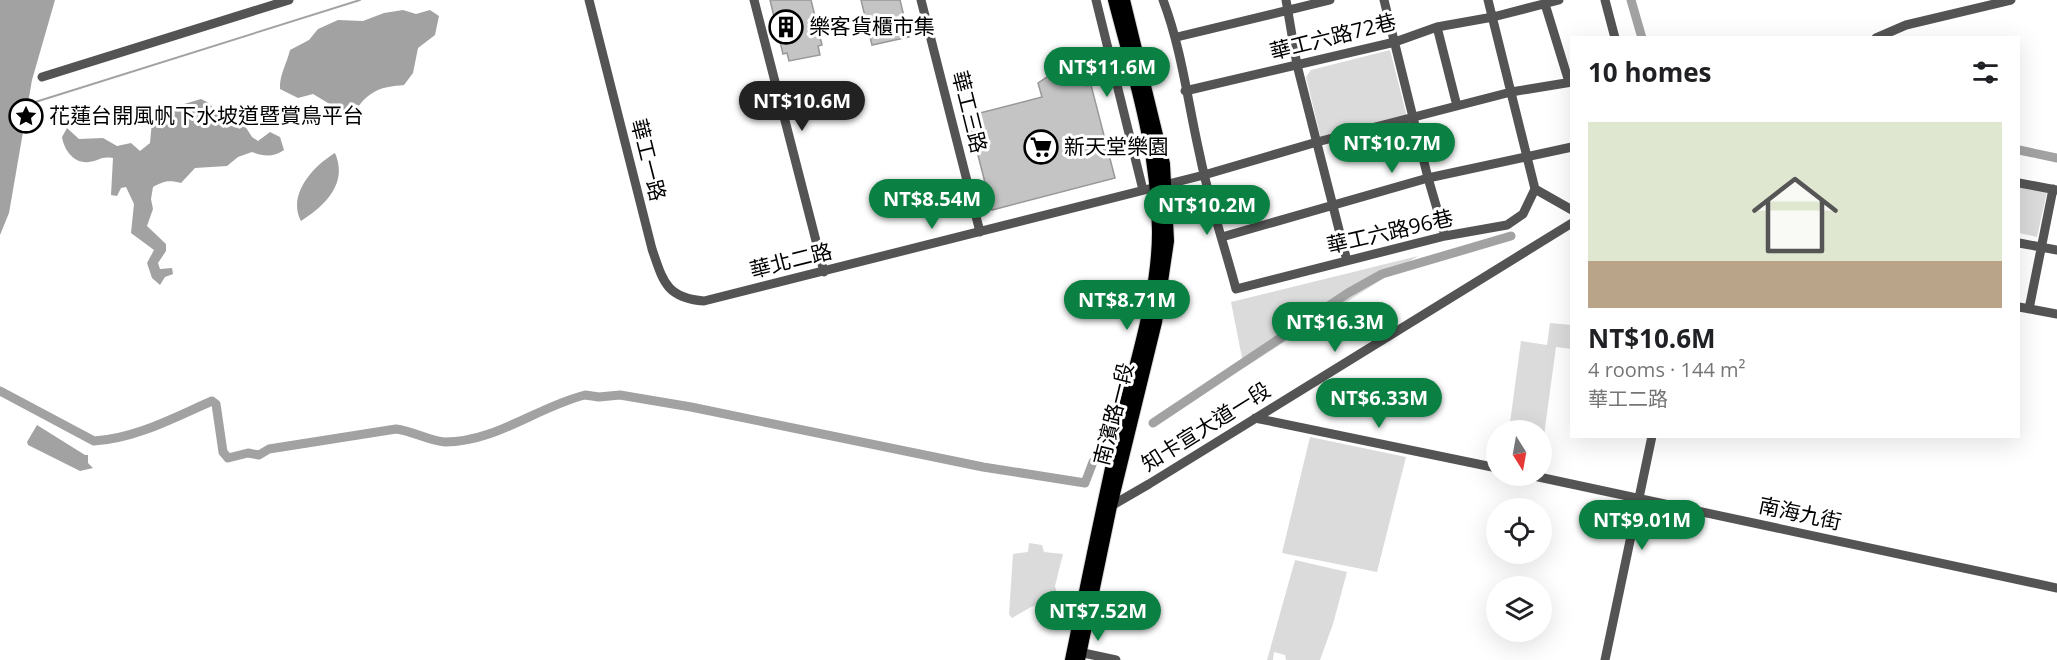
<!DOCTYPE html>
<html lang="en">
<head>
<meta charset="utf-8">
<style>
  body { margin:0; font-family:"Open Sans","Noto Sans TC",sans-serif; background:#f2f2f2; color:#202124; height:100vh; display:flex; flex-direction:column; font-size:22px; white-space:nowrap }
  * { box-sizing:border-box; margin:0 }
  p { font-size:20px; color:#757577 }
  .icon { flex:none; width:33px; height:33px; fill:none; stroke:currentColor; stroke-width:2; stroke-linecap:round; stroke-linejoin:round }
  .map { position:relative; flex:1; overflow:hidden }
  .details { position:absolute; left:1570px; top:36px; width:450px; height:402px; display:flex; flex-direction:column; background:#fff; border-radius:0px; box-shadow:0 6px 24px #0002 }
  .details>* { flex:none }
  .needle { width:39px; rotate:169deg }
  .fabs { position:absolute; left:1486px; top:420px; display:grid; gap:12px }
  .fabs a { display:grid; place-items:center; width:66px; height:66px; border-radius:50%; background:#fff; box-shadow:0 6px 24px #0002; font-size:30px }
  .price { position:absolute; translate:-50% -51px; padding:0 14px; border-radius:21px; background:#0b8043; color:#fff; font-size:20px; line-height:39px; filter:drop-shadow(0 2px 3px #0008) }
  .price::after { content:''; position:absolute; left:50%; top:36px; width:18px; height:14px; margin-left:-9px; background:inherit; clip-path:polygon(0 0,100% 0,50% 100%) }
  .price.on { background:#222; color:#fff }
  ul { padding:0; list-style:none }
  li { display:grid; align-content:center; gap:12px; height:318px; padding:0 18px }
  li+li { border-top:2px solid #e0e0e0 }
  li span { display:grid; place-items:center; height:186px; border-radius:0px; color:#555 }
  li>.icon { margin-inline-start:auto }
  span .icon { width:108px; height:108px; fill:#fffc; stroke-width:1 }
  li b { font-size:26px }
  h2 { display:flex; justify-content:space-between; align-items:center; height:72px; padding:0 18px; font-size:26px }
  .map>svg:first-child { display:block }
</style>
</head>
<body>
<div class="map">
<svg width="2057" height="660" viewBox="0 0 2057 660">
  <rect width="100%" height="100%" fill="#fff"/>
  <path fill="#dbdbdb" d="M1390 50 1407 117 1321 139 1306 77 1311 70Z
    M2019 182 2048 188 2037 237 2019 233Z
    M1418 256 1244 368 1231 302Z
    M1550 323 1572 325V349L1556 347 1542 450V430H1509L1521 341 1547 345Z
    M1310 437 1406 457 1377 572 1282 553Z
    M1029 543 1042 545 1044 552 1063 554 1055 586 1058 597 1031 607 1012 618 1009 614 1013 554 1028 552Z
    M1295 560 1347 572 1333 624 1320 660H1286L1285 655 1274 652 1273 660H1267Z"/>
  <path fill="#a2a2a2" d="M0 0H55L32 80 9 213 0 235Z
    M403 10 416 14 430 10 439 16 435 35 418 48 413 73 404 85C394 86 380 87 371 94 356 104 365 107 343 112L313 94 298 98 280 89C279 76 287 63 290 50L309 40 318 29 338 20 363 21 384 13Z
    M201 99 209 103 223 120 245 126 252 137 258 141 270 132 280 137 284 150C274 157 264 157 252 152L238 157 227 166 195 168 181 183C169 180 164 181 153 187L151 199 153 209 147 226 166 244V251L158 263 160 269 172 268 173 274 165 277 160 285 152 278 147 263 154 250 131 233 134 204 126 187 121 188 117 196 111 195 113 158C100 156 99 161 89 162 74 164 64 150 62 137L67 128 79 139 103 138 117 146 131 143 140 151 150 143 152 121 157 112Z
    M335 153C348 183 326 205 301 221 287 195 313 166 335 153Z
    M37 425 85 455H88V463L93 468 80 471 28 445 27 442Z"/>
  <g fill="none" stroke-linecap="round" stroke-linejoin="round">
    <path stroke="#a2a2a2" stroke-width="2" d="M29 104 360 0"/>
    <path stroke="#a2a2a2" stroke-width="9" d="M1631 0 1642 38
      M2019 150 2057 158
      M0 391 94 441C135 439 175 417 212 401L216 404 223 452 228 458 248 453 259 455 269 449 396 429C413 431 429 441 445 442 496 442 537 407 585 395L599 397 620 395 691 407 983 467 1085 483 1093 462 1103 455
      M1153 423 1348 293 1382 274 1511 236"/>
  </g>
  <path fill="#c4c4c4" stroke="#989898" stroke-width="1.5" d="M770 0H811L822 45 818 46 820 55 789 61 787 53 783 54Z
    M861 0H900L909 37 872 45Z
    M1065 65 1082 71 1086 86 1091 85 1115 178 992 210 968 116 1042 97 1038 83Z"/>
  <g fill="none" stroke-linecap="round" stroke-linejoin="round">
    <defs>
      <path id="major" d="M1071 660C1088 578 1104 496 1123 415 1137 356 1158 293 1158 232 1158 152 1134 77 1114 0
        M1079 660 1111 506 1156 322 1168 241 1164 164 1124 0"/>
    </defs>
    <use href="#major" stroke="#dbdbdb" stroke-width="14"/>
    <path stroke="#545454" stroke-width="9" d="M589 0 652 249C663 281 666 298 704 301L1204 175 1317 142 1511 92 1572 82
      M754 0 824 272
      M921 0 980 232
      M1096 0 1143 190
      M1163 0C1182 50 1188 104 1200 156 1209 201 1224 244 1236 289L1445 236 1507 225 1523 214 1535 189
      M1286 0 1297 65 1347 261
      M1384 0 1428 178 1445 236
      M1488 0 1535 189 1572 210
      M1605 0 1615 38
      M1545 4 1569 82
      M1437 27 1457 106
      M1177 37 1330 0
      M1876 38 1906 25 2011 0
      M42 77 289 0
      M1185 91 1395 42 1437 27 1493 17 1559 0
      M2019 183 2057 190
      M1222 237 1428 178 1572 147
      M2019 243 2057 250
      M2019 307 2057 314
      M2029 309 2053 189
      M1255 418 1497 468
      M1534 476 2057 588
      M1109 505 1111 506 1149 484 1572 223
      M1074 651 1116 660
      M1605 660 1652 436"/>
    <use href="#major" stroke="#000" stroke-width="12"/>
  </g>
  <defs>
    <symbol id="building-ring" viewBox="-11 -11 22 22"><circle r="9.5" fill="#fff" stroke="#000" stroke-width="1.5"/><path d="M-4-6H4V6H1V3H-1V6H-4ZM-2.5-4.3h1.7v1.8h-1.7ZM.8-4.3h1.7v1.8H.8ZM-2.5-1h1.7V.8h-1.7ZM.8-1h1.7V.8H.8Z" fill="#000"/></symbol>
    <symbol id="sight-ring" viewBox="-11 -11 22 22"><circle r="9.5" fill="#fff" stroke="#000" stroke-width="1.5"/><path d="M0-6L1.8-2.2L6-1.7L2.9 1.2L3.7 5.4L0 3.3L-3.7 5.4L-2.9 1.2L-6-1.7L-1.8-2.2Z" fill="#000"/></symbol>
    <symbol id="supermarket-ring" viewBox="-11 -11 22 22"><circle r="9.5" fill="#fff" stroke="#000" stroke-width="1.5"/><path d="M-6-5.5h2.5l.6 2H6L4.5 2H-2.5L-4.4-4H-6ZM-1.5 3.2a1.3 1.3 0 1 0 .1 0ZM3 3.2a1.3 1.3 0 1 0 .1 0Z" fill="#000"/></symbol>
  </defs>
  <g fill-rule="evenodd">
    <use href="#building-ring" x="767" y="8" width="38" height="38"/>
    <use href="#sight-ring" x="7" y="97" width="38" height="38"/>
    <use href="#supermarket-ring" x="1022" y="128" width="38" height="38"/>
  </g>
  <g text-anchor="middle" stroke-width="6" stroke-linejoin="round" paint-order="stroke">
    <g font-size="21" fill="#000" stroke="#fff" text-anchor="start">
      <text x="809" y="34">樂客貨櫃市集</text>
      <text x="49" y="123">花蓮台開風帆下水坡道暨賞鳥平台</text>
      <text x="1064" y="154">新天堂樂園</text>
    </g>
    <g font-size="21" fill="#000" stroke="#fff">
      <text transform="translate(1333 37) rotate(-14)" y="7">華工六路72巷</text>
      <text transform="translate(969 112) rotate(76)" y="7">華工三路</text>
      <text transform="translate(648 160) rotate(76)" y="7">華工一路</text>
      <text transform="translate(1390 232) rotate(-13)" y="7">華工六路96巷</text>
      <text transform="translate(791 261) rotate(-14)" y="7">華北二路</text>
      <text transform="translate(1114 414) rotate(-76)" y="7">南濱路一段</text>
      <text transform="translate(1206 427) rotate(-32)" y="7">知卡宣大道一段</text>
      <text transform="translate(1800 514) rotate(12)" y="7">南海九街</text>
    </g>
  </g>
</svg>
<div class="fabs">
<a><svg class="needle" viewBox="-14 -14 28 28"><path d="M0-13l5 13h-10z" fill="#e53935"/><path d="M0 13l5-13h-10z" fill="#757577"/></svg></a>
<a><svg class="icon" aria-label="locate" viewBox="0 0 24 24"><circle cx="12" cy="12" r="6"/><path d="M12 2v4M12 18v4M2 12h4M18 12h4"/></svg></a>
<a><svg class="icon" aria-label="layers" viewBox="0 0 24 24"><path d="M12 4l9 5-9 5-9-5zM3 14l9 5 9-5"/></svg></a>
</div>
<b class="price" style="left:1107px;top:98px">NT$11.6M</b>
<b class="price on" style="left:802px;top:132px">NT$10.6M</b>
<b class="price" style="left:1392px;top:174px">NT$10.7M</b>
<b class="price" style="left:932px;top:230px">NT$8.54M</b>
<b class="price" style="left:1207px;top:236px">NT$10.2M</b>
<b class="price" style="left:1127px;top:331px">NT$8.71M</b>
<b class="price" style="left:1335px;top:353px">NT$16.3M</b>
<b class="price" style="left:1379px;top:429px">NT$6.33M</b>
<b class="price" style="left:1642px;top:551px">NT$9.01M</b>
<b class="price" style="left:1098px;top:642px">NT$7.52M</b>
<section class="details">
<h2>10 homes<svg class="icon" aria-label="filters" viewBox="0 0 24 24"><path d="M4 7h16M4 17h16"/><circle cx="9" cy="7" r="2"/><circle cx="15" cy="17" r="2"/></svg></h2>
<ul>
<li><span style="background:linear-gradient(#dfe7d0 75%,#b9a48a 0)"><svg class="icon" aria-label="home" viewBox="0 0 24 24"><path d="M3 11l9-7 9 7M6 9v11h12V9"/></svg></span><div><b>NT$10.6M</b><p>4 rooms · 144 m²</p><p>華工二路</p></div></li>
</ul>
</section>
</div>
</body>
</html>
